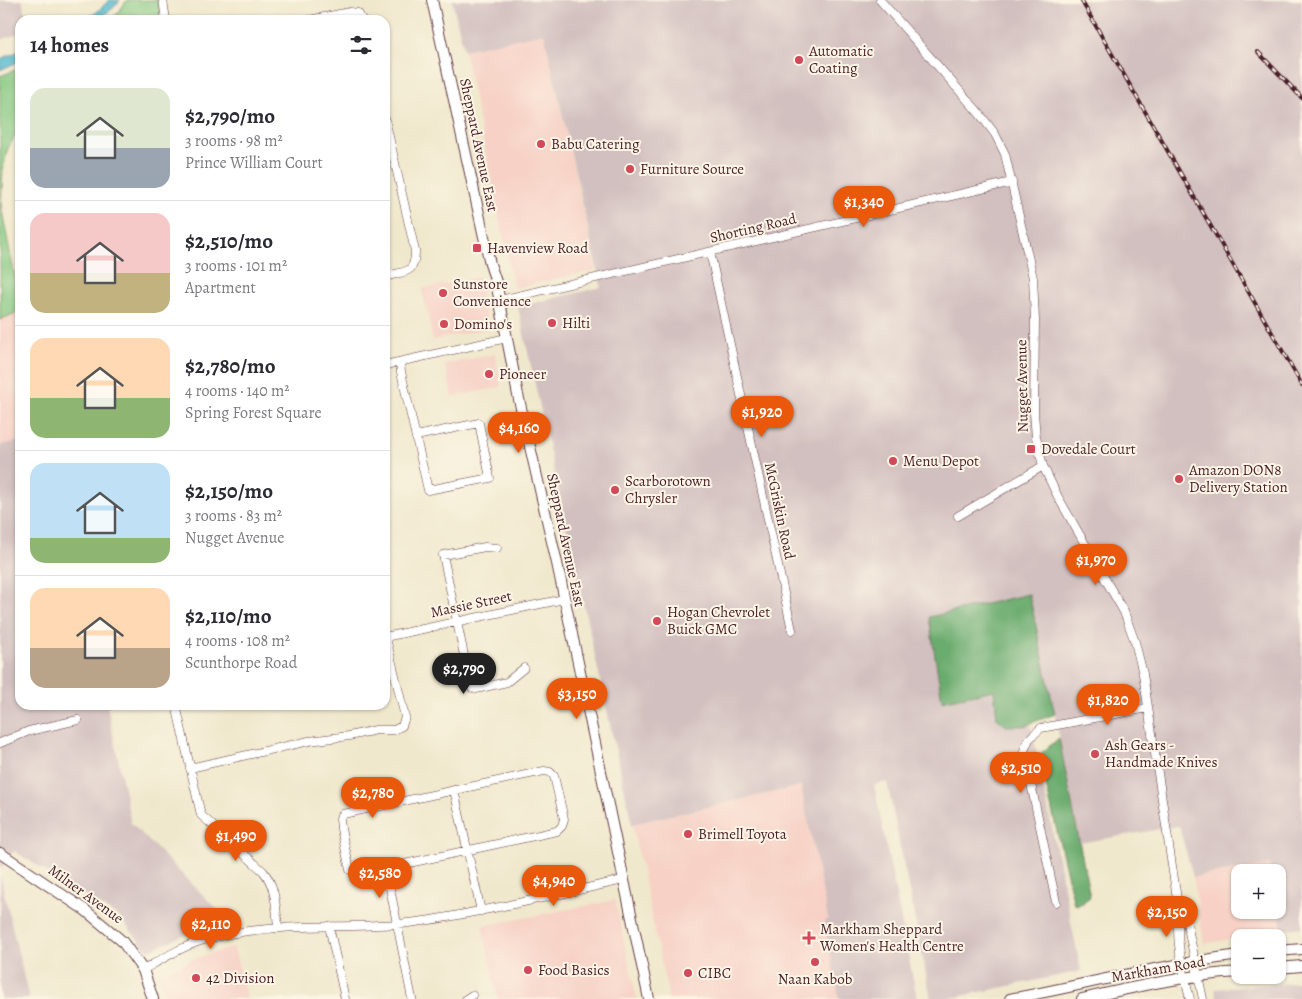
<!DOCTYPE html>
<html lang="en">
<head>
<meta charset="utf-8">
<style>
  body { margin:0; font-family:Alegreya,serif; background:#f7f7f7; color:#2b2b33; height:100vh; display:flex; flex-direction:column; font-size:19px; white-space:nowrap }
  * { box-sizing:border-box; margin:0 }
  p { font-size:16px; color:#7c7c81 }
  .icon { flex:none; width:28px; height:28px; fill:none; stroke:currentColor; stroke-width:2; stroke-linecap:round; stroke-linejoin:round }
  .map { position:relative; flex:1; overflow:hidden }
  .details { position:absolute; left:15px; top:15px; width:375px; height:695px; display:flex; flex-direction:column; background:#fff; border-radius:15px; box-shadow:0 1px 4px #0004 }
  .details>* { flex:none }
  .controls { position:absolute; left:1231px; top:864px; display:grid; gap:10px }
  .controls a { display:grid; place-items:center; width:55px; height:55px; border-radius:10px; background:#fff; box-shadow:0 1px 4px #0004; font-size:25px }
  .price { position:absolute; translate:-50% -42px; padding:0 11px; border-radius:18px; background:#ea580c; color:#fff; font-size:16px; line-height:32px; filter:drop-shadow(0 1px 2px #0008) }
  .price::after { content:''; position:absolute; left:50%; top:30px; width:15px; height:11px; margin-left:-8px; background:inherit; clip-path:polygon(0 0,100% 0,50% 100%) }
  .price.current { background:#222; color:#fff }
  ul { padding:0; list-style:none }
  li { display:flex; align-items:center; gap:15px; height:125px; padding:0 15px }
  li+li { border-top:1px solid #e1e1e2 }
  li span { display:grid; place-items:center; flex:none; width:140px; height:100px; border-radius:15px; color:#555 }
  li>.icon { margin-inline-start:auto }
  span .icon { width:60px; height:60px; fill:#fffc; stroke-width:1 }
  li b { font-size:21px }
  h2 { display:flex; justify-content:space-between; align-items:center; height:60px; padding:0 15px; font-size:21px }
  .map>svg:first-child { display:block }
</style>
</head>
<body>
<div class="map">
<svg width="1302" height="999" viewBox="0 0 1302 999">
  <rect width="100%" height="100%" fill="#fcf5e5"/>
  <filter id="ink" filterUnits="userSpaceOnUse"><feTurbulence type="fractalNoise" baseFrequency=".02" numOctaves="2"/><feDisplacementMap in="SourceGraphic" scale="10" xChannelSelector="R" yChannelSelector="G"/><feConvolveMatrix kernelMatrix="1 2 1 2 8 2 1 2 1" color-interpolation-filters="sRGB"/></filter>
  <filter id="wash" filterUnits="userSpaceOnUse"><feTurbulence type="fractalNoise" baseFrequency=".0096" numOctaves="4" result="noise"/><feDisplacementMap in="SourceGraphic" scale="20" xChannelSelector="R" yChannelSelector="G"/><feGaussianBlur stdDeviation="1.12" result="paint"/><feColorMatrix in="noise" values="0 0 0 0 0 0 0 0 0 0 0 0 0 0 0 0 0 1.4 0 .05"/><feComposite in="paint" operator="in"/></filter>
  <g filter="url(#wash)">
    <rect width="100%" height="100%" fill="#f0e8cc"/>
    <path fill="#f7d1c6" d="M544 32 596 270 514 288 464 50Z
      M478 277 489 328 433 340 422 289Z
      M20 311V441L0 445V320Z
      M495 354 501 387 452 397 445 364Z
      M801 786 828 919 824 921 839 999H669L632 824Z
      M1270 864 1272 872H1240V910H1278V906L1282 930 1204 944 1193 877Z
      M615 900 637 999H498L482 926Z
      M234 947 247 999H166L160 975 195 958Z"/>
    <path fill="#d2bfbf" d="M0 0H22L27 20H20V33L0 40Z
      M452 0H1302V927L1282 930 1278 906V872H1272L1270 864 1193 877 1179 826 1079 843 1055 714 1029 594 1022 681 1081 971 947 999H931L887 782 874 785 917 999H839L824 921 828 919 801 786 632 824 518 307 601 287 544 33 464 50Z
      M20 441V705H107L131 823 228 920 190 932 148 951 119 917 14 851 0 869V445Z
      M0 875 29 999H0Z
      M1302 982V999H1217L1215 989Z"/>
    <path fill="#84c780" stroke="#677356" d="M127 0H158L161 20H108L118 13Z
      M20 68V127L8 148 3 167 1 206 20 303V311L0 320V76Z"/>
    <path fill="#6bac6e" stroke="#5a664c" d="M1029 594 1055 714 1024 726H1006L997 718 994 690 942 701 929 617Z
      M1059 738 1090 897 1079 905 1074 904 1039 755Z"/>
    <path fill="#4cb5ca" stroke="#4b6a7a" d="M109 0H120C111 13 99 20 84 20L97 12Z
      M20 51V61L0 70V59Z"/>
  </g>
  <g filter="url(#ink)">
    <g fill="none" stroke-linecap="round" stroke-linejoin="round">
      <defs>
        <path id="minor" d="M163 0 166 20
          M880 0 979 113 995 134 1005 154 1033 278 1035 320 1034 413 1036 437 1043 466 1058 497 1124 612 1135 642 1143 674 1179 912C1175 941 1183 971 1190 999
          M309 20 350 12 358 13 362 20
          M385 119 415 251C415 276 404 270 385 277
          M710 252 792 630
          M500 300 1012 182
          M400 362 401 372 428 490 490 478 479 423 416 436
          M385 365 507 338
          M958 516 1043 466
          M497 548 485 547 443 555 470 684 472 688 476 689 507 682 524 668
          M385 637 564 599
          M176 705 201 815 263 871C276 886 276 908 278 927
          M0 743 29 731 78 720
          M190 768 309 741 349 736 376 730H394L402 726 405 717 385 634
          M544 771 550 772 554 776 564 819 562 826 557 831 386 868 357 872 350 870 341 829 340 818 343 814Z
          M454 790 481 911
          M386 868 412 999
          M1056 902 1024 751 1029 739 1041 728 1148 708
          M1179 912 1187 923 1203 999
          M329 926 345 999
          M143 970C162 959 183 946 204 940 267 922 332 929 396 924 428 922 458 915 489 909 534 900 579 890 623 880
          M466 999 472 995"/>
        <path id="major" d="M432 0 490 264 496 282 518 395 557 563 649 999
          M0 853 85 910 122 941 143 970 153 999
          M1278 951 1302 949
          M1278 968 1302 966
          M1010 999C1087 984 1162 965 1240 955
          M1082 999C1134 987 1186 975 1240 972"/>
      </defs>
      <use href="#minor" stroke="#633d43" stroke-width="9"/>
      <use href="#major" stroke="#633d43" stroke-width="12"/>
      <use href="#minor" stroke="#fff" stroke-width="8"/>
      <use href="#major" stroke="#fff" stroke-width="10"/>
      <defs>
        <path id="rail" d="M1081 0 1302 385
          M1258 52 1302 98"/>
      </defs>
      <use href="#rail" stroke="#4a1f2b" stroke-width="4"/>
      <use href="#rail" stroke="#fcf5e5" stroke-width="2" stroke-dasharray="5.5" stroke-linecap="butt"/>
    </g>
  </g>
  <g fill="#d1495b" stroke="#fcf5e5" stroke-width="2">
    <circle cx="799" cy="60" r="5"/>
    <circle cx="541" cy="144" r="5"/>
    <circle cx="630" cy="169" r="5"/>
    <rect x="472" y="243" width="10" height="10" rx="2.5"/>
    <circle cx="443" cy="293" r="5"/>
    <circle cx="552" cy="323" r="5"/>
    <circle cx="444" cy="324" r="5"/>
    <circle cx="489" cy="374" r="5"/>
    <rect x="1026" y="444" width="10" height="10" rx="2.5"/>
    <circle cx="893" cy="461" r="5"/>
    <circle cx="1179" cy="479" r="5"/>
    <circle cx="615" cy="490" r="5"/>
    <circle cx="657" cy="621" r="5"/>
    <circle cx="1095" cy="754" r="5"/>
    <circle cx="688" cy="834" r="5"/>
    <path d="M806.5 930.5h5v5h5v5h-5v5h-5v-5h-5v-5h5z"/>
    <circle cx="815" cy="962" r="5"/>
    <circle cx="528" cy="970" r="5"/>
    <circle cx="688" cy="973" r="5"/>
    <circle cx="196" cy="978" r="5"/>
  </g>
  <g text-anchor="middle" stroke-width="4" stroke-linejoin="round" paint-order="stroke">
    <g font-size="15" fill="#4a1f2b" stroke="#fcf5e5" text-anchor="start">
      <text x="809" y="56">Automatic<tspan x="809" dy="17">Coating</tspan></text>
      <text x="551" y="149">Babu Catering</text>
      <text x="640" y="174">Furniture Source</text>
      <text x="487" y="253">Havenview Road</text>
      <text x="453" y="289">Sunstore<tspan x="453" dy="17">Convenience</tspan></text>
      <text x="562" y="328">Hilti</text>
      <text x="454" y="329">Domino's</text>
      <text x="499" y="379">Pioneer</text>
      <text x="1041" y="454">Dovedale Court</text>
      <text x="903" y="466">Menu Depot</text>
      <text x="1189" y="475">Amazon DON8<tspan x="1189" dy="17">Delivery Station</tspan></text>
      <text x="625" y="486">Scarborotown<tspan x="625" dy="17">Chrysler</tspan></text>
      <text x="667" y="617">Hogan Chevrolet<tspan x="667" dy="17">Buick GMC</tspan></text>
      <text x="1105" y="750">Ash Gears -<tspan x="1105" dy="17">Handmade Knives</tspan></text>
      <text x="698" y="839">Brimell Toyota</text>
      <text x="820" y="934">Markham Sheppard<tspan x="820" dy="17">Women's Health Centre</tspan></text>
      <text x="538" y="975">Food Basics</text>
      <text x="698" y="978">CIBC</text>
      <text x="206" y="983">42 Division</text>
      <text x="815" y="984" text-anchor="middle">Naan Kabob</text>
    </g>
    <g font-size="15" fill="#4a1f2b" stroke="#fcf5e5">
      <text transform="translate(479 145) rotate(78)" y="5">Sheppard Avenue East</text>
      <text transform="translate(753 228) rotate(-13)" y="5">Shorting Road</text>
      <text transform="translate(1022 386) rotate(-91)" y="5">Nugget Avenue</text>
      <text transform="translate(780 511) rotate(78)" y="5">McGriskin Road</text>
      <text transform="translate(566 540) rotate(78)" y="5">Sheppard Avenue East</text>
      <text transform="translate(471 604) rotate(-12)" y="5">Massie Street</text>
      <text transform="translate(86 894) rotate(36)" y="5">Milner Avenue</text>
      <text transform="translate(1158 969) rotate(-10)" y="5">Markham Road</text>
    </g>
  </g>
</svg>
<div class="controls">
<a>+</a>
<a>−</a>
</div>
<b class="price" style="left:864px;top:228px">$1,340</b>
<b class="price" style="left:762px;top:438px">$1,920</b>
<b class="price" style="left:519px;top:454px">$4,160</b>
<b class="price" style="left:1096px;top:586px">$1,970</b>
<b class="price current" style="left:464px;top:695px">$2,790</b>
<b class="price" style="left:577px;top:720px">$3,150</b>
<b class="price" style="left:1108px;top:726px">$1,820</b>
<b class="price" style="left:1021px;top:794px">$2,510</b>
<b class="price" style="left:373px;top:819px">$2,780</b>
<b class="price" style="left:236px;top:862px">$1,490</b>
<b class="price" style="left:380px;top:899px">$2,580</b>
<b class="price" style="left:554px;top:907px">$4,940</b>
<b class="price" style="left:1167px;top:938px">$2,150</b>
<b class="price" style="left:211px;top:950px">$2,110</b>
<section class="details">
<h2>14 homes<svg class="icon" aria-label="filters" viewBox="0 0 24 24"><path d="M4 7h16M4 17h16"/><circle cx="9" cy="7" r="2"/><circle cx="15" cy="17" r="2"/></svg></h2>
<ul>
<li><span style="background:linear-gradient(#dfe7d0 60%,#9aa5b1 0)"><svg class="icon" aria-label="home" viewBox="0 0 24 24"><path d="M3 11l9-7 9 7M6 9v11h12V9"/></svg></span><div><b>$2,790/mo</b><p>3 rooms · 98 m²</p><p>Prince William Court</p></div></li>
<li><span style="background:linear-gradient(#f6c9c9 60%,#c2b280 0)"><svg class="icon" aria-label="home" viewBox="0 0 24 24"><path d="M3 11l9-7 9 7M6 9v11h12V9"/></svg></span><div><b>$2,510/mo</b><p>3 rooms · 101 m²</p><p>Apartment</p></div></li>
<li><span style="background:linear-gradient(#ffd9b3 60%,#8fb573 0)"><svg class="icon" aria-label="home" viewBox="0 0 24 24"><path d="M3 11l9-7 9 7M6 9v11h12V9"/></svg></span><div><b>$2,780/mo</b><p>4 rooms · 140 m²</p><p>Spring Forest Square</p></div></li>
<li><span style="background:linear-gradient(#bfe0f5 75%,#8fb573 0)"><svg class="icon" aria-label="home" viewBox="0 0 24 24"><path d="M3 11l9-7 9 7M6 9v11h12V9"/></svg></span><div><b>$2,150/mo</b><p>3 rooms · 83 m²</p><p>Nugget Avenue</p></div></li>
<li><span style="background:linear-gradient(#ffd9b3 60%,#b9a48a 0)"><svg class="icon" aria-label="home" viewBox="0 0 24 24"><path d="M3 11l9-7 9 7M6 9v11h12V9"/></svg></span><div><b>$2,110/mo</b><p>4 rooms · 108 m²</p><p>Scunthorpe Road</p></div></li>
</ul>
</section>
</div>
</body>
</html>
